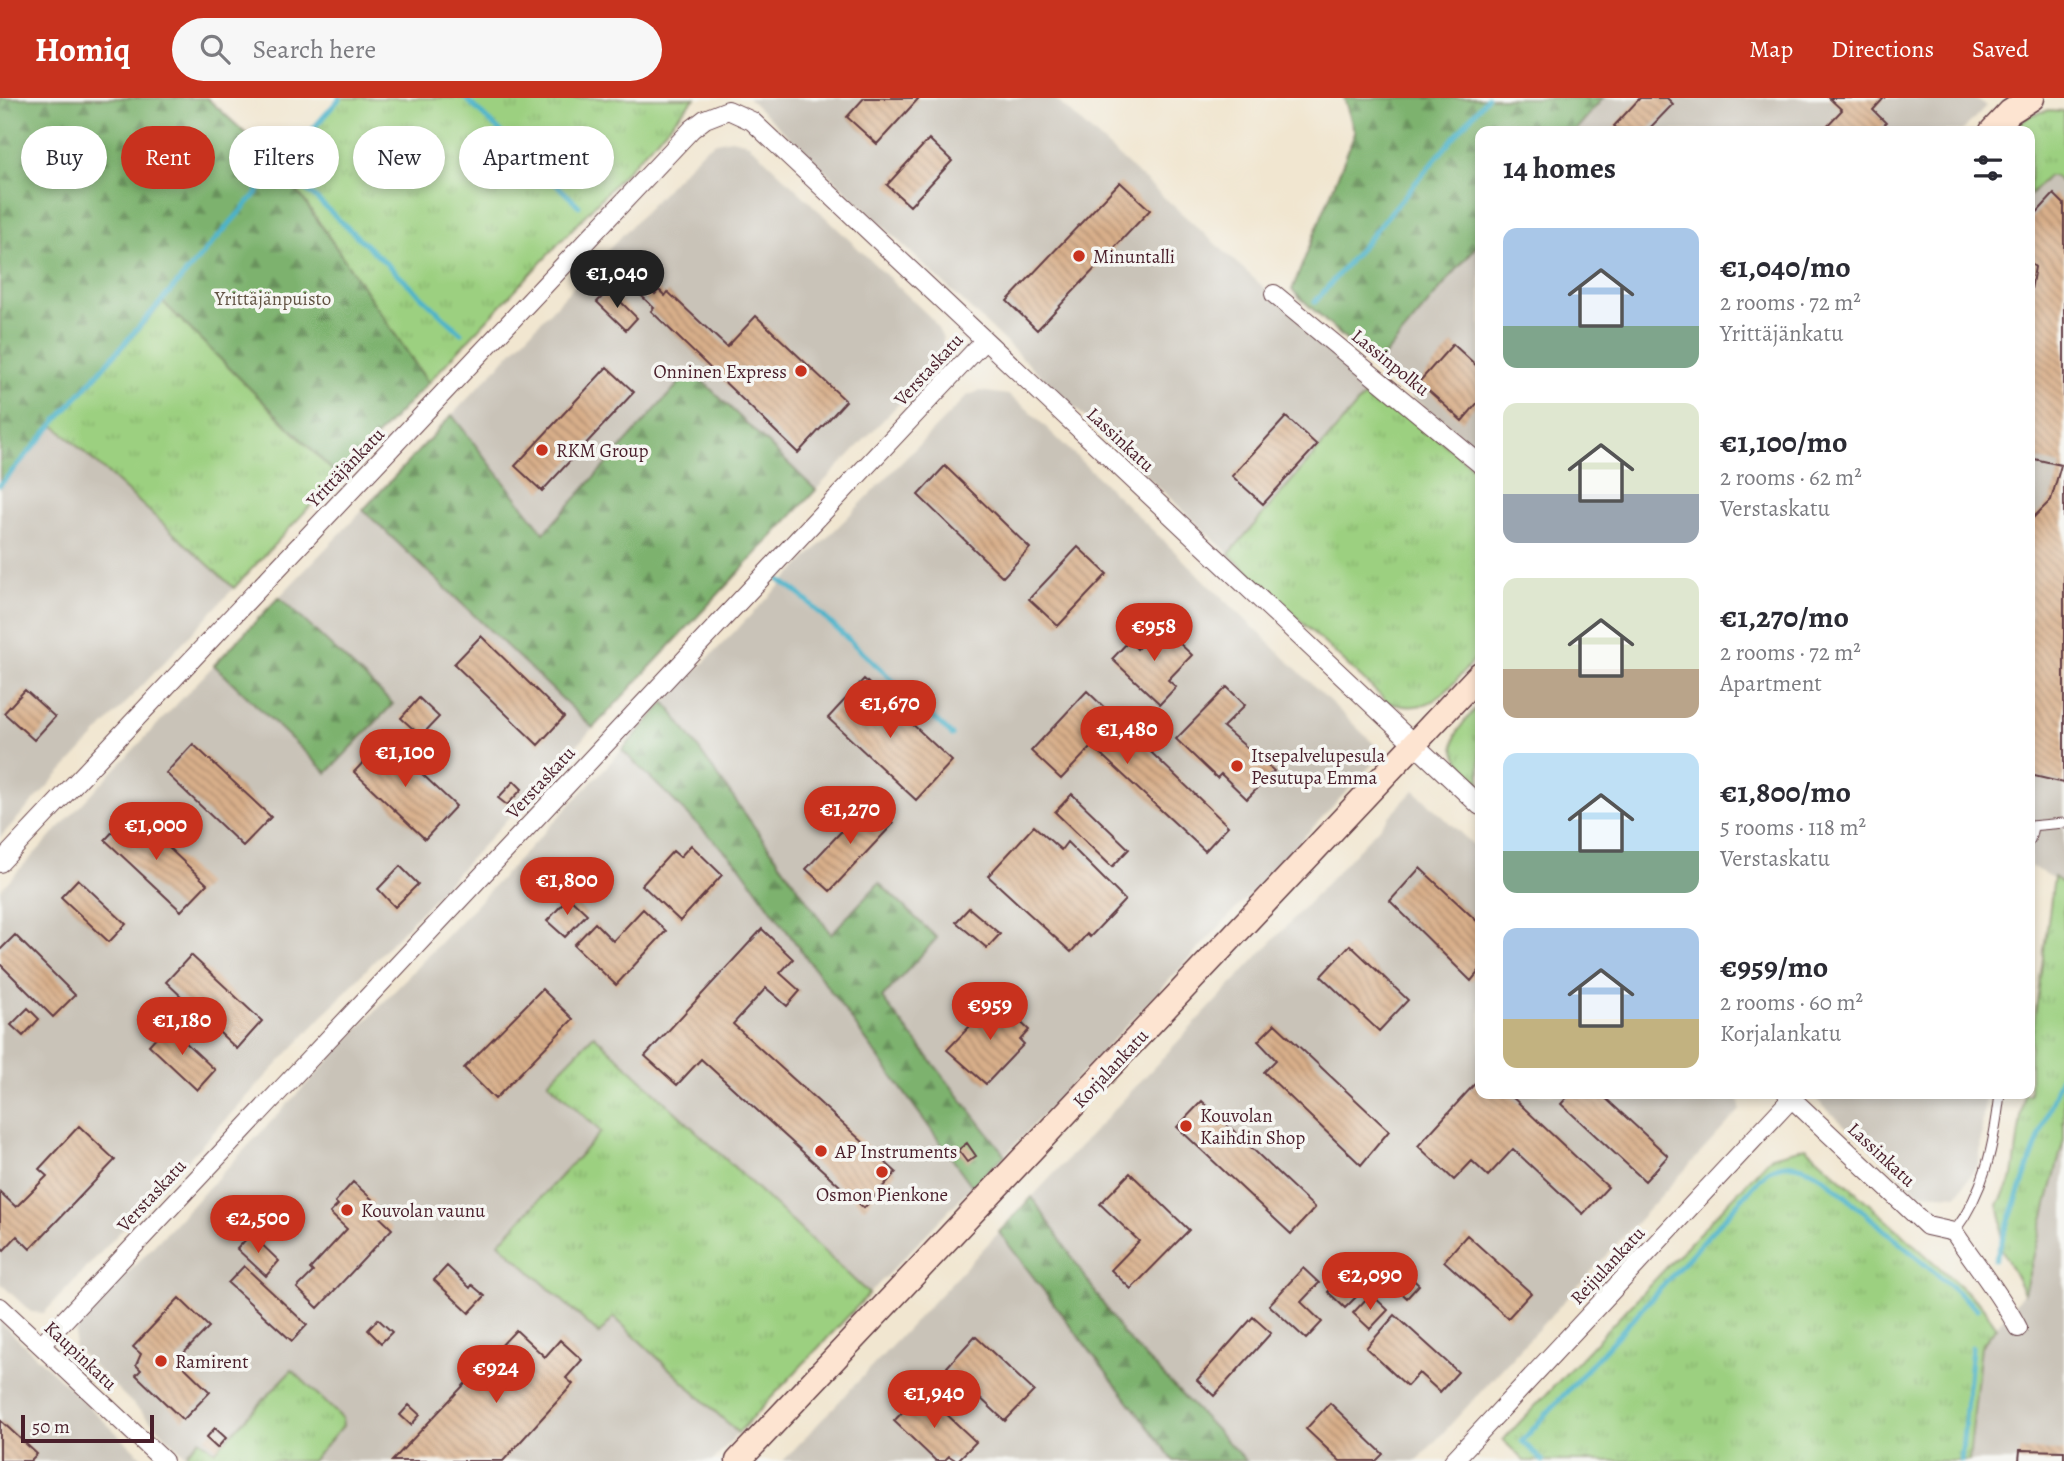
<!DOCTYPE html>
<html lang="en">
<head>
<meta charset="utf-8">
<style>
  body { margin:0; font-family:Alegreya,serif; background:#f7f7f7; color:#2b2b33; height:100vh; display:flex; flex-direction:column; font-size:26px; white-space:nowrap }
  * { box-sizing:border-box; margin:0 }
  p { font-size:23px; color:#7c7c81 }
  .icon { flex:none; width:38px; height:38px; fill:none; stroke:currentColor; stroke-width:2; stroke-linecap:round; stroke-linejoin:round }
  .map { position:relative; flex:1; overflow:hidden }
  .drawer { position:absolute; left:1475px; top:28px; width:560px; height:973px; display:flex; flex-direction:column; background:#fff; border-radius:14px; box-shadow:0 4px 10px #0003 }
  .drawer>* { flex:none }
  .banner { position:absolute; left:21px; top:28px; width:665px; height:63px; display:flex; gap:14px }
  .scale { position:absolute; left:21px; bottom:18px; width:133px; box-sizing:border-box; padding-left:7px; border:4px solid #4a1f2b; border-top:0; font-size:19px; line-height:24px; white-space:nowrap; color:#4a1f2b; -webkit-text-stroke:5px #f6f6f2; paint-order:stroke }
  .price { position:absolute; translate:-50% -60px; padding:0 16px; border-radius:24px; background:#c8321e; color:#fff; font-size:23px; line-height:46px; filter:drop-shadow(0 2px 4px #0008) }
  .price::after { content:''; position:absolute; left:50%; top:42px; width:21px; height:16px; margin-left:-10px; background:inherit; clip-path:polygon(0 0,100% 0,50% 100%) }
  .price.active { background:#222; color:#fff }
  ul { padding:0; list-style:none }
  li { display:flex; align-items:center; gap:21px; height:175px; padding:0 28px }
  li span { display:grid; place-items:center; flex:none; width:196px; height:140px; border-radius:14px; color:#555 }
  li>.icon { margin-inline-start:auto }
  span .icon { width:84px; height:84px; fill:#fffc; stroke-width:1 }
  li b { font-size:30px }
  h2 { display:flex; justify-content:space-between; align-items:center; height:84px; padding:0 28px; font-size:30px }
  .tag { padding:0 24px; border-radius:32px; background:#fff; box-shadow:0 4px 10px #0003; font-size:24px; line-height:63px }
  .tag.active { background:#c8321e; color:#fff }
  header { display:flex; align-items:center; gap:42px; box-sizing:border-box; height:98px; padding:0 35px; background:#c8321e; color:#fff }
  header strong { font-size:33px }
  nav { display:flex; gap:38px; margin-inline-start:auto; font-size:24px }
  .search { width:490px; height:63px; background:#f7f7f7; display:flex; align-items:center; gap:18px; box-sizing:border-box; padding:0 24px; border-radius:38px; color:#7c7c81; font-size:26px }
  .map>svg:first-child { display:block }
</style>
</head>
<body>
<header>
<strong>Homiq</strong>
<div class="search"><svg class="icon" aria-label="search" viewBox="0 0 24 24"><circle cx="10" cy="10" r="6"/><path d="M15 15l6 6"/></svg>Search here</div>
<nav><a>Map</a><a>Directions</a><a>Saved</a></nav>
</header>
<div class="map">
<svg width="2064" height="1363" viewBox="0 0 2064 1363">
  <defs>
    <pattern id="grass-tufts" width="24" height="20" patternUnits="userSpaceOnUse" patternTransform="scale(1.75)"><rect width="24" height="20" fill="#9cd080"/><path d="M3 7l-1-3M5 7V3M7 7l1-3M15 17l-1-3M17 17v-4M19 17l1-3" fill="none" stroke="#88b26f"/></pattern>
    <pattern id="forest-firs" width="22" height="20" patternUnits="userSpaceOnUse" patternTransform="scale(1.75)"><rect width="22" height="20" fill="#7db26e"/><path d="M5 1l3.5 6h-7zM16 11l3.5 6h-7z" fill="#68905b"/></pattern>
    <pattern id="building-back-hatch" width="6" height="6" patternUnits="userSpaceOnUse" patternTransform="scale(1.75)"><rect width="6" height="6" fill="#d8af8a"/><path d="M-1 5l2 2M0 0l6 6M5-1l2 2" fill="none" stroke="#b18e71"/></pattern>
  </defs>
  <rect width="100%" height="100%" fill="#f6f6f2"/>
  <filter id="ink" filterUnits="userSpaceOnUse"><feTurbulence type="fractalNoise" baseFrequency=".0143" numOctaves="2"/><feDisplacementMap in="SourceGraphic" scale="14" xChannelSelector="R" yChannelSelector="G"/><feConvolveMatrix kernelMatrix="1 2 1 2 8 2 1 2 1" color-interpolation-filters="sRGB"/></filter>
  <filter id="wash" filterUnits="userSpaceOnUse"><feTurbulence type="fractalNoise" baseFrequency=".00686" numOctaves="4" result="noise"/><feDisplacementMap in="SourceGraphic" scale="28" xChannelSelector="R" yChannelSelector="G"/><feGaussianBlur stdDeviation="1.57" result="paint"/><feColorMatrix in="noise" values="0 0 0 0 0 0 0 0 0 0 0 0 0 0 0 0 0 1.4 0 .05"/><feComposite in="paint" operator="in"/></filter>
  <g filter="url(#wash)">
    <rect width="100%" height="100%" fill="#f1e6d0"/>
    <path fill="#c9c3b8" d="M748 0H1054L1373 288 1229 456Z
      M1603 0H1974L1986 8 1962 33H1575Z
      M2028 31 2064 34V786L2030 768Z
      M731 41 748 45 933 222 943 240V254L933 270 816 392 691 273 544 435 452 317 703 52 716 44Z
      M1480 144V354L1375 269Z
      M979 293 1008 297 1025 309 1374 646 1378 660 1005 1057 882 900 937 840 831 836 665 604 967 298Z
      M54 327 234 490 0 739V387Z
      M363 412 593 630 44 1215 31 1214 0 1185V792L214 567 327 675 393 606 279 499Z
      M622 652 739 767 972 1088 869 1196 594 937 549 985 601 1033 599 1235 614 1219 738 1335 713 1363H192L74 1249 76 1230Z
      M1414 692 1480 753V996H1739L1740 1012 1417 1363H1246L1123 1236 1032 1099Z
      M1810 996H1985L1979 1065 1957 1097 1919 1095Z
      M2064 1041V1363H1969L1981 1247 2024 1194Z
      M999 1134 1174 1363H783Z
      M0 1224 146 1363H0Z"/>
    <path fill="url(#grass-tufts)" stroke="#737856" stroke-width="2" d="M340 0H695L428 285 280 67Z
      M2049 12 2064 13V87L2054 78H2048L2030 97V33H2009L2031 17Z
      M163 204 338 378 234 490 54 327Z
      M1373 288 1480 375V555C1450 587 1435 621 1387 604L1229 456Z
      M1480 607V686C1445 653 1446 640 1480 607Z
      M2054 779 2064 786V1041L2024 1195 2001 1150 2002 1124 1998 1107 2013 1078 2024 996H2030V954Z
      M594 937 869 1196 738 1335 614 1219 599 1236 499 1145 601 1034 548 984Z
      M1806 1049 1982 1208 1997 1229 1981 1248 1969 1363H1524L1503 1342 1772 1058Z
      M292 1272 342 1320 343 1328 312 1363H186L188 1354 200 1341 215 1353Z"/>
    <path fill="url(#forest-firs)" stroke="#64684c" stroke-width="2" d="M0 0H207L280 67 428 285 338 378 163 204 0 387Z
      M1344 0H1603L1575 33H1480V144L1375 269 1292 192 1355 35Z
      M691 272 816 392 593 630 363 412 452 317 544 435Z
      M279 499 393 606 327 675 214 567Z
      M665 604 831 836 879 785 937 840 882 900 1005 1057 972 1088 739 767 622 652Z
      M1032 1099 1123 1236 1246 1363H1174L999 1134Z"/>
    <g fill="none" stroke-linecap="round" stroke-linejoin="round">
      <path stroke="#4cb3ca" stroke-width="5" d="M465 0 579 108
        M280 67 461 235
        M1315 204 1487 0
        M0 387 340 0
        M779 482 797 494 952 637
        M1995 1162 2064 970
        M1543 1363 1522 1343 1766 1074C1786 1061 1805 1067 1824 1080L1977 1211
        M1961 1363 1972 1249"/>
    </g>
    <g id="blocks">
      <path fill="url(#building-back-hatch)" d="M864 0H919L877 46 847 19Z
        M1640 0H1667L1673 6 1647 33H1620L1614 28Z
        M1829 0H1884L1873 12 1886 25 1879 33H1822L1842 12Z
        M929 41 952 63 910 108 887 87Z
        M1120 84 1150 112 1037 232 1007 203Z
        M2054 96 2064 106V685L2030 677V423L2051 402 2061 367 2030 360V197L2035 169 2030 165V122Z
        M623 166 655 196 659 192 665 198 668 194 727 249 756 218 846 303 798 355 651 213 654 210 616 173Z
        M609 192 637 220 626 232 597 204Z
        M1453 246 1480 271V302L1462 323 1419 284Z
        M607 269 634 294 542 393 515 368Z
        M1286 319 1317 347 1263 406 1232 378Z
        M945 368 1030 450 1003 479 918 397Z
        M1078 449 1107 476 1058 528 1029 501Z
        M1160 527 1192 557 1168 582 1176 589 1160 606 1112 561 1129 543 1137 551Z
        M481 538 564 619 538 647 454 566Z
        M864 581 952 663 916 702 828 620Z
        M1227 589 1245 607 1223 629 1274 673 1247 701 1221 676 1217 680 1176 641Z
        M25 592 55 619 34 642 4 615Z
        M1087 593 1228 728 1205 753 1092 648 1061 681 1031 653Z
        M419 600 439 619 421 638 401 620Z
        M385 641 456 708 425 741 354 674Z
        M193 646 271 719 243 748 166 675Z
        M514 683 522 691 507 707 498 700Z
        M1072 696 1129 751 1112 769 1055 714Z
        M869 704 893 726 830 793 806 771Z
        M131 714 207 786 181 813 105 742Z
        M1034 728 1061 752 1067 744 1125 802 1090 839 1087 836 1071 854 988 778Z
        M691 747 722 777 680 823 642 787 673 753 680 759Z
        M400 768 418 786 395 809 378 791Z
        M1420 770 1480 826V872L1471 883 1390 803Z
        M78 781 126 826 109 844 61 799Z
        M569 799 587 816 565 839 547 823Z
        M969 810 1000 836 987 850 956 824Z
        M643 811 666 833 616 887 574 847 595 825 613 843Z
        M762 831 793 861 780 875 800 893 787 908 766 890 733 926 896 1074 864 1110 701 961 677 987 645 958Z
        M15 837 75 897 53 919 0 866V852Z
        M1350 847 1408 902 1379 933 1321 878Z
        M191 857 262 923 237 951 166 884Z
        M542 891 573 921 495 1001 464 970Z
        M996 901 1029 932 1020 942 1024 946 986 986 947 952Z
        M28 910 39 921 23 938 11 927Z
        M1275 926 1389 1033 1361 1067 1264 974 1276 962 1258 943Z
        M167 927 215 972 197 992 149 947Z
        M1480 980V996H1509L1608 1089 1583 1116 1513 1051 1488 1078 1472 1063 1454 1082 1418 1048Z
        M1570 996H1601L1668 1058 1645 1083 1561 1006Z
        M1202 1003 1315 1110 1291 1136 1177 1029Z
        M79 1028 115 1062 30 1151 17 1138 4 1152 0 1148V1094L16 1109 47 1078 39 1071Z
        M967 1045 976 1058 967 1064 958 1052Z
        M1130 1075 1189 1132 1131 1191 1111 1172 1139 1143 1100 1106Z
        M353 1084 374 1103 369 1109 392 1131 318 1210 297 1190 313 1174 310 1171 347 1131 330 1115 338 1107 335 1104Z
        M251 1136 279 1163 266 1178 237 1151Z
        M1467 1137 1531 1195 1508 1220 1444 1163Z
        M1392 1162 1419 1187 1407 1200 1380 1175Z
        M244 1168 307 1227 292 1243 228 1185Z
        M447 1168 470 1190 472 1187 485 1198 469 1215 434 1182Z
        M1303 1170 1319 1185 1301 1204 1322 1224 1306 1241 1269 1207Z
        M1349 1171 1367 1188 1345 1210 1328 1194Z
        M1371 1196 1388 1212 1370 1231 1353 1215Z
        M179 1200 209 1229 177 1262 210 1294 183 1322 136 1277 141 1272 136 1267 141 1256 133 1249Z
        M1395 1217 1458 1274 1440 1294 1419 1275 1407 1288 1366 1250Z
        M1253 1219 1271 1235 1214 1298 1197 1282Z
        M378 1221 392 1234 381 1245 368 1232Z
        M516 1232 545 1259 560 1242 582 1262 566 1280 573 1286 503 1363H392Z
        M975 1238 1034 1293 1005 1323 947 1269Z
        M922 1293 976 1344 957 1363 949 1358 944 1363H936L894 1323Z
        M1330 1305 1383 1356 1376 1363H1340L1306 1331Z
        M409 1307 420 1317 411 1327 400 1317Z
        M0 1322 37 1356 30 1363H0Z
        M215 1330 226 1340 217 1350 206 1340Z
        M2020 1352 2064 1353V1363H2019Z"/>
    </g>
  </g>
  <g filter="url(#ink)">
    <use href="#blocks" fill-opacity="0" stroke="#633d44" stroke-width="2"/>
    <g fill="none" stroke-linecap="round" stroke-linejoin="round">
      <defs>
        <path id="lane" d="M2030 728 2064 725
          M2030 742 2033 729
          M1954 1134C1985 1093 1994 1046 2000 996"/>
        <path id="street" d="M1274 196 1480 366
          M0 765 692 31 705 21 728 12 752 23 1480 708
          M1787 996 1927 1128 1954 1134C1975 1166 2000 1195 2018 1230
          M0 1209 164 1363
          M41 1247 984 243
          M1453 1363 1792 1000"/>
        <path id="secondary" d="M1992 33 2010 14 2032 0
          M738 1363 1480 576"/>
      </defs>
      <use href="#lane" stroke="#633d44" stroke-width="11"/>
      <use href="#street" stroke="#633d44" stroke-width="20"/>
      <use href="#secondary" stroke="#633d44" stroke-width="27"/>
      <use href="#lane" stroke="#fff" stroke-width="9"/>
      <use href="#street" stroke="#fff" stroke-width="18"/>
      <use href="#secondary" stroke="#fde4d1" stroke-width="24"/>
    </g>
  </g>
  <g fill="#c8321e" stroke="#f6f6f2" stroke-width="2.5">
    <circle cx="1079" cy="158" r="7"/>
    <circle cx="801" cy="273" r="7"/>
    <circle cx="542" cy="352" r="7"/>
    <circle cx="1237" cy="668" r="7"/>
    <circle cx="1186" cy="1028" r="7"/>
    <circle cx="821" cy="1053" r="7"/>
    <circle cx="882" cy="1074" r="7"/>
    <circle cx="347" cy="1112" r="7"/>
    <circle cx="161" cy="1263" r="7"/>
  </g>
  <g text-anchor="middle" stroke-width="7" stroke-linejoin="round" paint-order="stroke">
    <g font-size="19" fill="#4a1f2b" stroke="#f6f6f2" text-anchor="start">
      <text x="1093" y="165">Minuntalli</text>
      <text x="787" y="280" text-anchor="end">Onninen Express</text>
      <text x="556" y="359">RKM Group</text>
      <text x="1251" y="664">Itsepalvelupesula<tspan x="1251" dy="22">Pesutupa Emma</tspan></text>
      <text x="1200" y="1024">Kouvolan<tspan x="1200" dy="22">Kaihdin Shop</tspan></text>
      <text x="835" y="1060">AP Instruments</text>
      <text x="882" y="1103" text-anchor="middle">Osmon Pienkone</text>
      <text x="361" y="1119">Kouvolan vaunu</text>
      <text x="175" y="1270">Ramirent</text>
    </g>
    <g font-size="19" fill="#635444" stroke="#f6f6f2">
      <text x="273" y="207">Yrittäjänpuisto</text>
    </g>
    <g font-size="19" fill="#4a1f2b" stroke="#f6f6f2">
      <text transform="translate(1391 264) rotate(39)" y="7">Lassinpolku</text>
      <text transform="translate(928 271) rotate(-47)" y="7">Verstaskatu</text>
      <text transform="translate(1121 341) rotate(43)" y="7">Lassinkatu</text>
      <text transform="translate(345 369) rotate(-46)" y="7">Yrittäjänkatu</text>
      <text transform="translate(540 684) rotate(-47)" y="7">Verstaskatu</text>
      <text transform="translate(1110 970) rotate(-47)" y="7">Korjalankatu</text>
      <text transform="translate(1882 1056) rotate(43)" y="7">Lassinkatu</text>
      <text transform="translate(151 1097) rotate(-47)" y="7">Verstaskatu</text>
      <text transform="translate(1607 1167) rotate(-47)" y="7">Reijulankatu</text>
      <text transform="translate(81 1257) rotate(43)" y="7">Kaupinkatu</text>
    </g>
  </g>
</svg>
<div class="scale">50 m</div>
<b class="price active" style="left:617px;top:212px">€1,040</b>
<b class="price" style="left:1154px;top:565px">€958</b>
<b class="price" style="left:890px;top:642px">€1,670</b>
<b class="price" style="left:1127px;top:668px">€1,480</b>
<b class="price" style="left:405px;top:691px">€1,100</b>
<b class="price" style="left:850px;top:748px">€1,270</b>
<b class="price" style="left:156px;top:764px">€1,000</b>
<b class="price" style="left:567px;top:819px">€1,800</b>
<b class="price" style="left:990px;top:944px">€959</b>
<b class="price" style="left:182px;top:959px">€1,180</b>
<b class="price" style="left:258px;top:1157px">€2,500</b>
<b class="price" style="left:1370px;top:1214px">€2,090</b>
<b class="price" style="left:496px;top:1307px">€924</b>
<b class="price" style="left:934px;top:1332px">€1,940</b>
<div class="banner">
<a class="tag">Buy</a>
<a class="tag active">Rent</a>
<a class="tag">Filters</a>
<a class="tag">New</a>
<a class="tag">Apartment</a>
</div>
<section class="drawer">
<h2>14 homes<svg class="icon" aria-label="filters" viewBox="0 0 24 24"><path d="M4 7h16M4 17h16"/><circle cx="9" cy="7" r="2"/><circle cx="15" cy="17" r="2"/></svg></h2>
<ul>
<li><span style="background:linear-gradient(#a9c7e8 70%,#7fa58c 0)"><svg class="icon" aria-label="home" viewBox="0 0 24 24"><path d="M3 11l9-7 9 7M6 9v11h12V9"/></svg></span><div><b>€1,040/mo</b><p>2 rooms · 72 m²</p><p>Yrittäjänkatu</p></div></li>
<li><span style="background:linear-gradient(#dfe7d0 65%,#9aa5b1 0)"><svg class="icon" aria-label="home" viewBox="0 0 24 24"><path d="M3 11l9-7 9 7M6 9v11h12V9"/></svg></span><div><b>€1,100/mo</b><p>2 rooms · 62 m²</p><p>Verstaskatu</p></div></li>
<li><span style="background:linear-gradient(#dfe7d0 65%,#b9a48a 0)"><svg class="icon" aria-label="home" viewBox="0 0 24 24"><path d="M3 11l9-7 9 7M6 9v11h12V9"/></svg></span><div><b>€1,270/mo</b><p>2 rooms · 72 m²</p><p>Apartment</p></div></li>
<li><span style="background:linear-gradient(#bfe0f5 70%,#7fa58c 0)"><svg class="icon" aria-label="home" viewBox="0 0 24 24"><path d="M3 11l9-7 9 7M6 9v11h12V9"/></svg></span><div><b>€1,800/mo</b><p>5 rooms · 118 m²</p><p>Verstaskatu</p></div></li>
<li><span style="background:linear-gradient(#a9c7e8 65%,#c2b280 0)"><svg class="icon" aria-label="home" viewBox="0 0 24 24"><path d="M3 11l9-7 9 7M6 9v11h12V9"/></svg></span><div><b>€959/mo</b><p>2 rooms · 60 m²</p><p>Korjalankatu</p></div></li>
</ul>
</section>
</div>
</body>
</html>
